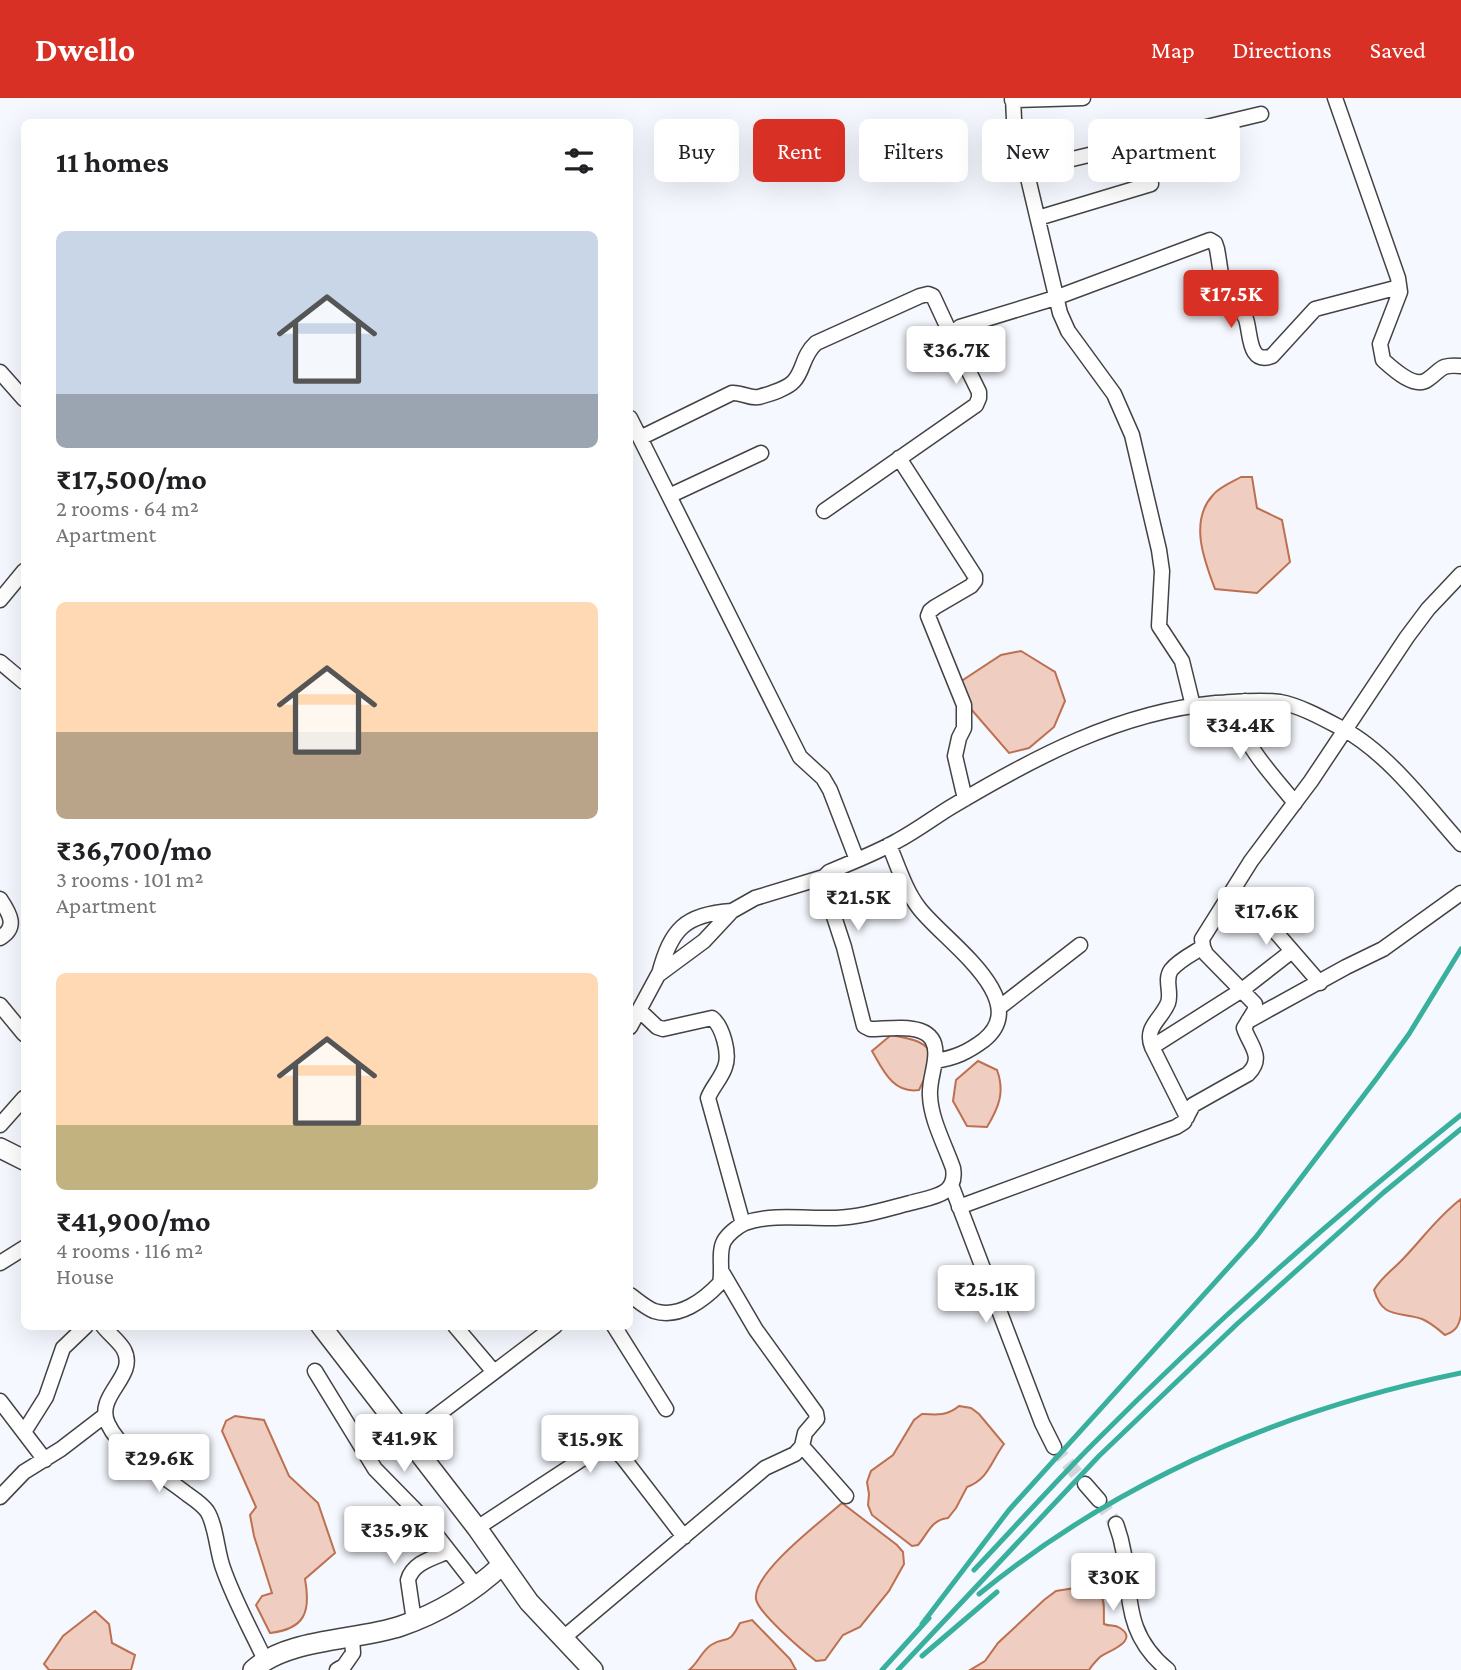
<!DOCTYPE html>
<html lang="en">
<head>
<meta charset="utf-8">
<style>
  body { margin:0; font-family:"Crimson Pro",serif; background:#f6f6f6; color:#202124; height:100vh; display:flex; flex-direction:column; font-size:26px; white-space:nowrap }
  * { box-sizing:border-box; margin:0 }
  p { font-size:23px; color:#757577 }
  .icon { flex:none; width:38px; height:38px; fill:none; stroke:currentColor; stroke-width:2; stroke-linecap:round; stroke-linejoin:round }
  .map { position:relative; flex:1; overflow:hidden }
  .drawer { position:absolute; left:21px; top:21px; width:612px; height:1211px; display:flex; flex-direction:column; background:#fff; border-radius:10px; box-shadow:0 7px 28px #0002 }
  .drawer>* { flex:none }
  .guide { position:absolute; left:654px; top:21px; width:665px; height:63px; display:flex; gap:14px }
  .price { position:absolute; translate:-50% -60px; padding:0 16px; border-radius:7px; background:#fff; color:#222; font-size:23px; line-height:46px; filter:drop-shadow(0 2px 4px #0008) }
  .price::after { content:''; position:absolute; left:50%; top:42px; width:21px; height:16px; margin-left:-10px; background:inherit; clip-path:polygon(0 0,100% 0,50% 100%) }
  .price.on { background:#d93025; color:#fff }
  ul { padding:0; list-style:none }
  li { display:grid; align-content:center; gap:14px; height:371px; padding:0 35px }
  li span { display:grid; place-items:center; height:217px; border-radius:10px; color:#555 }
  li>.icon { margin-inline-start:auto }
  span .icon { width:126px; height:126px; fill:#fffc; stroke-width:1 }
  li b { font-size:30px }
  h2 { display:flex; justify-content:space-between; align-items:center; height:84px; padding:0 35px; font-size:30px }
  .pill { padding:0 24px; border-radius:10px; background:#fff; box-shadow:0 7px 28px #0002; font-size:24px; line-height:63px }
  .pill.on { background:#d93025; color:#fff }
  header { display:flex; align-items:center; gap:42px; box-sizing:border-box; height:98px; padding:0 35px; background:#d93025; color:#fff }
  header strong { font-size:33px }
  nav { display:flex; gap:38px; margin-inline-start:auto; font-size:24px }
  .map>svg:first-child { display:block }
</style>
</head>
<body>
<header>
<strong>Dwello</strong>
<nav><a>Map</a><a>Directions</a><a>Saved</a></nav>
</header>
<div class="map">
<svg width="1461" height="1572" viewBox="0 0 1461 1572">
  <rect width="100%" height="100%" fill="#f5f8fe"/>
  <path fill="#efcdc0" stroke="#bd7050" stroke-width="2" d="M1241 379H1252L1257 410 1282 422 1290 464 1257 495 1215 491C1204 462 1189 423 1213 397 1219 389 1232 384 1241 379Z
    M1021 553 1055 574 1065 603 1054 629 1029 650 1009 655 964 603 960 584 1001 557Z
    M891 937C908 940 928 942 934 961L919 992C893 996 883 972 872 953Z
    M978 963 997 972C1005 994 999 1009 987 1029L967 1028 953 1003 956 982Z
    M1461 1101V1217C1459 1228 1456 1233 1445 1237 1439 1232 1430 1224 1422 1221 1399 1213 1383 1222 1374 1192 1381 1180 1390 1174 1400 1164 1422 1142 1435 1121 1461 1101Z
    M959 1308 971 1310 979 1316 1004 1346C991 1363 989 1381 967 1389L956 1410 948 1420C931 1422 929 1434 918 1447L912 1448 872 1417 868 1407 869 1396 867 1384 871 1373 893 1357 914 1322 922 1316C937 1317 947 1318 959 1308Z
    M235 1318 264 1322 289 1378 318 1405 335 1455 305 1481C311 1514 305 1531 270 1535L256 1507 262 1498 272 1495 254 1438 250 1417 256 1409 222 1333 226 1323Z
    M842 1405 897 1447 903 1454 904 1466 889 1493 860 1529 843 1537 825 1562 816 1563C803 1553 758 1515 756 1501 752 1475 823 1422 842 1405Z
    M1081 1489C1109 1496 1103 1502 1104 1526 1111 1529 1114 1526 1120 1530 1140 1543 1108 1553 1100 1559 1096 1563 1092 1567 1089 1572H970L985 1563 998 1545 1044 1502 1056 1493Z
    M95 1513 109 1526 112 1545 135 1557 131 1572H49L44 1566 63 1538Z
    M752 1522 790 1561 796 1572H689C698 1565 701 1554 711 1547 727 1537 728 1549 740 1525Z"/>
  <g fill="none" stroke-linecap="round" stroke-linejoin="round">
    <path stroke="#d3d5da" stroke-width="14" stroke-dasharray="14 7" stroke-linecap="butt" d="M1054 1349 1085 1386
      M1099 1402 1116 1426"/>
    <defs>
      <path id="minor" d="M1013 0 1014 21 1060 215 1068 233 1114 296 1132 337 1159 452 1162 473 1159 528 1182 563 1193 608
        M1335 0 1398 180 1400 194 1380 246 1383 262C1392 270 1414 291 1427 282 1442 272 1439 266 1461 268
        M1012 2 1083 0
        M1026 72 1261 16
        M1038 120 1151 86
        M0 274 24 301
        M630 320 800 659 823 680 830 692 857 762
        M640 340 732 295C742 294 749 301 759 299 769 296 787 291 794 283 804 272 802 258 816 245L920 198 928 196 933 198 952 239
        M899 360 975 478V483L971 488 935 509 930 513 928 518 964 607V630L959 640 955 658 965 701
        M669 398 761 355
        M824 413 976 307 979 300V294L952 239 954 234 960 229 1055 200 1210 142 1215 145 1217 151C1220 166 1221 187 1228 200 1233 208 1242 211 1246 221 1251 236 1248 267 1272 258L1315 211 1399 189
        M0 502 24 473
        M0 564 24 584
        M1245 603C1244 611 1241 622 1243 631 1248 652 1281 687 1295 705
        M889 747C898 768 905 792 919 810 943 842 1034 901 984 942 968 954 955 960 935 963
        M1233 792 1274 832 1320 885
        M0 801C10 816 18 829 0 840
        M659 876C671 831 685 816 732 813
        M0 907 24 936
        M1000 909 1080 847
        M640 913 657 929 663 931 712 920C723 929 730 956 725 969 721 981 712 989 708 1000L743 1126
        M1248 923 1346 869 1383 851 1461 795
        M630 929 658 877 704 843 732 813 755 800 824 779
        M1152 949 1242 892 1292 853
        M1187 1019 1152 949C1144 929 1161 922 1168 905 1172 894 1164 882 1171 872 1179 862 1192 856 1203 849
        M0 1027 24 1000
        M952 1089 1042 1325 1054 1349
        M959 1109 1176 1029 1184 1024 1193 1007 1248 976C1265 959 1250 948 1244 930L1255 912V906L1206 856 1203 849 1202 841 1251 763 1311 683 1407 539 1428 511 1461 476
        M0 1165 24 1150
        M722 1174 756 1232 816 1315 817 1321 805 1335 802 1348 846 1398
        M630 1197C637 1202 646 1210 654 1213 679 1221 704 1202 720 1185 723 1172 718 1154 724 1143 728 1136 738 1128 745 1125 773 1115 807 1121 836 1120 862 1119 886 1111 910 1105 931 1099 958 1098 953 1070 945 1047 931 1022 930 998 929 985 934 973 935 961 940 921 895 931 870 931L864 928 844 849 824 788V779L829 774C852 764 876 755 897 743 916 733 933 720 951 709 1033 660 1119 614 1216 605 1238 604 1258 601 1280 604 1301 608 1324 621 1343 631 1388 655 1427 708 1461 746
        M103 1228C109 1236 120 1244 124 1252 138 1279 94 1297 108 1326 123 1357 161 1375 187 1396 194 1401 202 1406 207 1413 216 1427 217 1454 223 1470 234 1502 251 1532 265 1562
        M455 1228 494 1274
        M614 1228 666 1311
        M315 1273 375 1371 423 1420 477 1489
        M0 1303 45 1362
        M24 1334 46 1299 63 1250 86 1228
        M407 1340 555 1228
        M1085 1386 1099 1402
        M0 1399 24 1374 61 1351 104 1318
        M1116 1426C1137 1481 1114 1528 1168 1572
        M477 1430 599 1350C612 1347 617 1353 624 1361L684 1439
        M414 1523 408 1482C413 1464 434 1460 449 1453
        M562 1541 765 1370 795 1356 802 1348
        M337 1572 344 1568 353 1555 352 1540"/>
      <path id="tertiary" d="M0 1050 24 1062
        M321 1228 477 1430 529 1504 593 1572
        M253 1572C287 1540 357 1543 401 1528 439 1515 473 1494 502 1467"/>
    </defs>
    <use href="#minor" stroke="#434343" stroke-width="17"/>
    <use href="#tertiary" stroke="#434343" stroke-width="22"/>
    <use href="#minor" stroke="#fff" stroke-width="14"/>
    <use href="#tertiary" stroke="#fff" stroke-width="19"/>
    <path stroke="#39b09e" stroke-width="5" d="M974 1472C1015 1429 1054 1385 1095 1344 1210 1228 1333 1119 1461 1017
      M979 1496C1119 1382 1285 1311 1461 1275
      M922 1526 1009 1412 1256 1139 1377 980 1409 936 1461 851
      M922 1558 997 1494
      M882 1572 929 1520
      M898 1572 1099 1358 1237 1226 1383 1095 1461 1031"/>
  </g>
</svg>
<b class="price on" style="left:1231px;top:232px">₹17.5K</b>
<b class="price" style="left:956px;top:288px">₹36.7K</b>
<b class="price" style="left:1240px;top:663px">₹34.4K</b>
<b class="price" style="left:858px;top:835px">₹21.5K</b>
<b class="price" style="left:1266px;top:849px">₹17.6K</b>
<b class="price" style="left:986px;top:1227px">₹25.1K</b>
<b class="price" style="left:404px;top:1376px">₹41.9K</b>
<b class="price" style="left:590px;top:1377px">₹15.9K</b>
<b class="price" style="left:159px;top:1396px">₹29.6K</b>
<b class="price" style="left:394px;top:1468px">₹35.9K</b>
<b class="price" style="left:1113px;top:1515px">₹30K</b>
<div class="guide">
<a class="pill">Buy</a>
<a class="pill on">Rent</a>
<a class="pill">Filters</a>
<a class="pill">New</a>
<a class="pill">Apartment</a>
</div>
<section class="drawer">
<h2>11 homes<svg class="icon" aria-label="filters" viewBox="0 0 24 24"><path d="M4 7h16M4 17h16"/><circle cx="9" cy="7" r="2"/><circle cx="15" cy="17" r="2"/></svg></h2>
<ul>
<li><span style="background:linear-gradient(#c9d6e8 75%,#9aa5b1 0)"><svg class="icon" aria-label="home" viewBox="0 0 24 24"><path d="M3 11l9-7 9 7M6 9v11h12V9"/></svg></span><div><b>₹17,500/mo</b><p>2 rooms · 64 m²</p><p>Apartment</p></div></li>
<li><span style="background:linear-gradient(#ffd9b3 60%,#b9a48a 0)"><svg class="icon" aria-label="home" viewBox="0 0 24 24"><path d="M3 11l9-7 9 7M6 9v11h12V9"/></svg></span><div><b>₹36,700/mo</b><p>3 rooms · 101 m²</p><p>Apartment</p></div></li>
<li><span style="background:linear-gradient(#ffd9b3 70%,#c2b280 0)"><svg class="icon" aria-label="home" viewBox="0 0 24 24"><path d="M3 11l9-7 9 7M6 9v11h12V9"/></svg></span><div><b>₹41,900/mo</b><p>4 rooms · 116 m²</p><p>House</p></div></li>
</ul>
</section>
</div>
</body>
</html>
